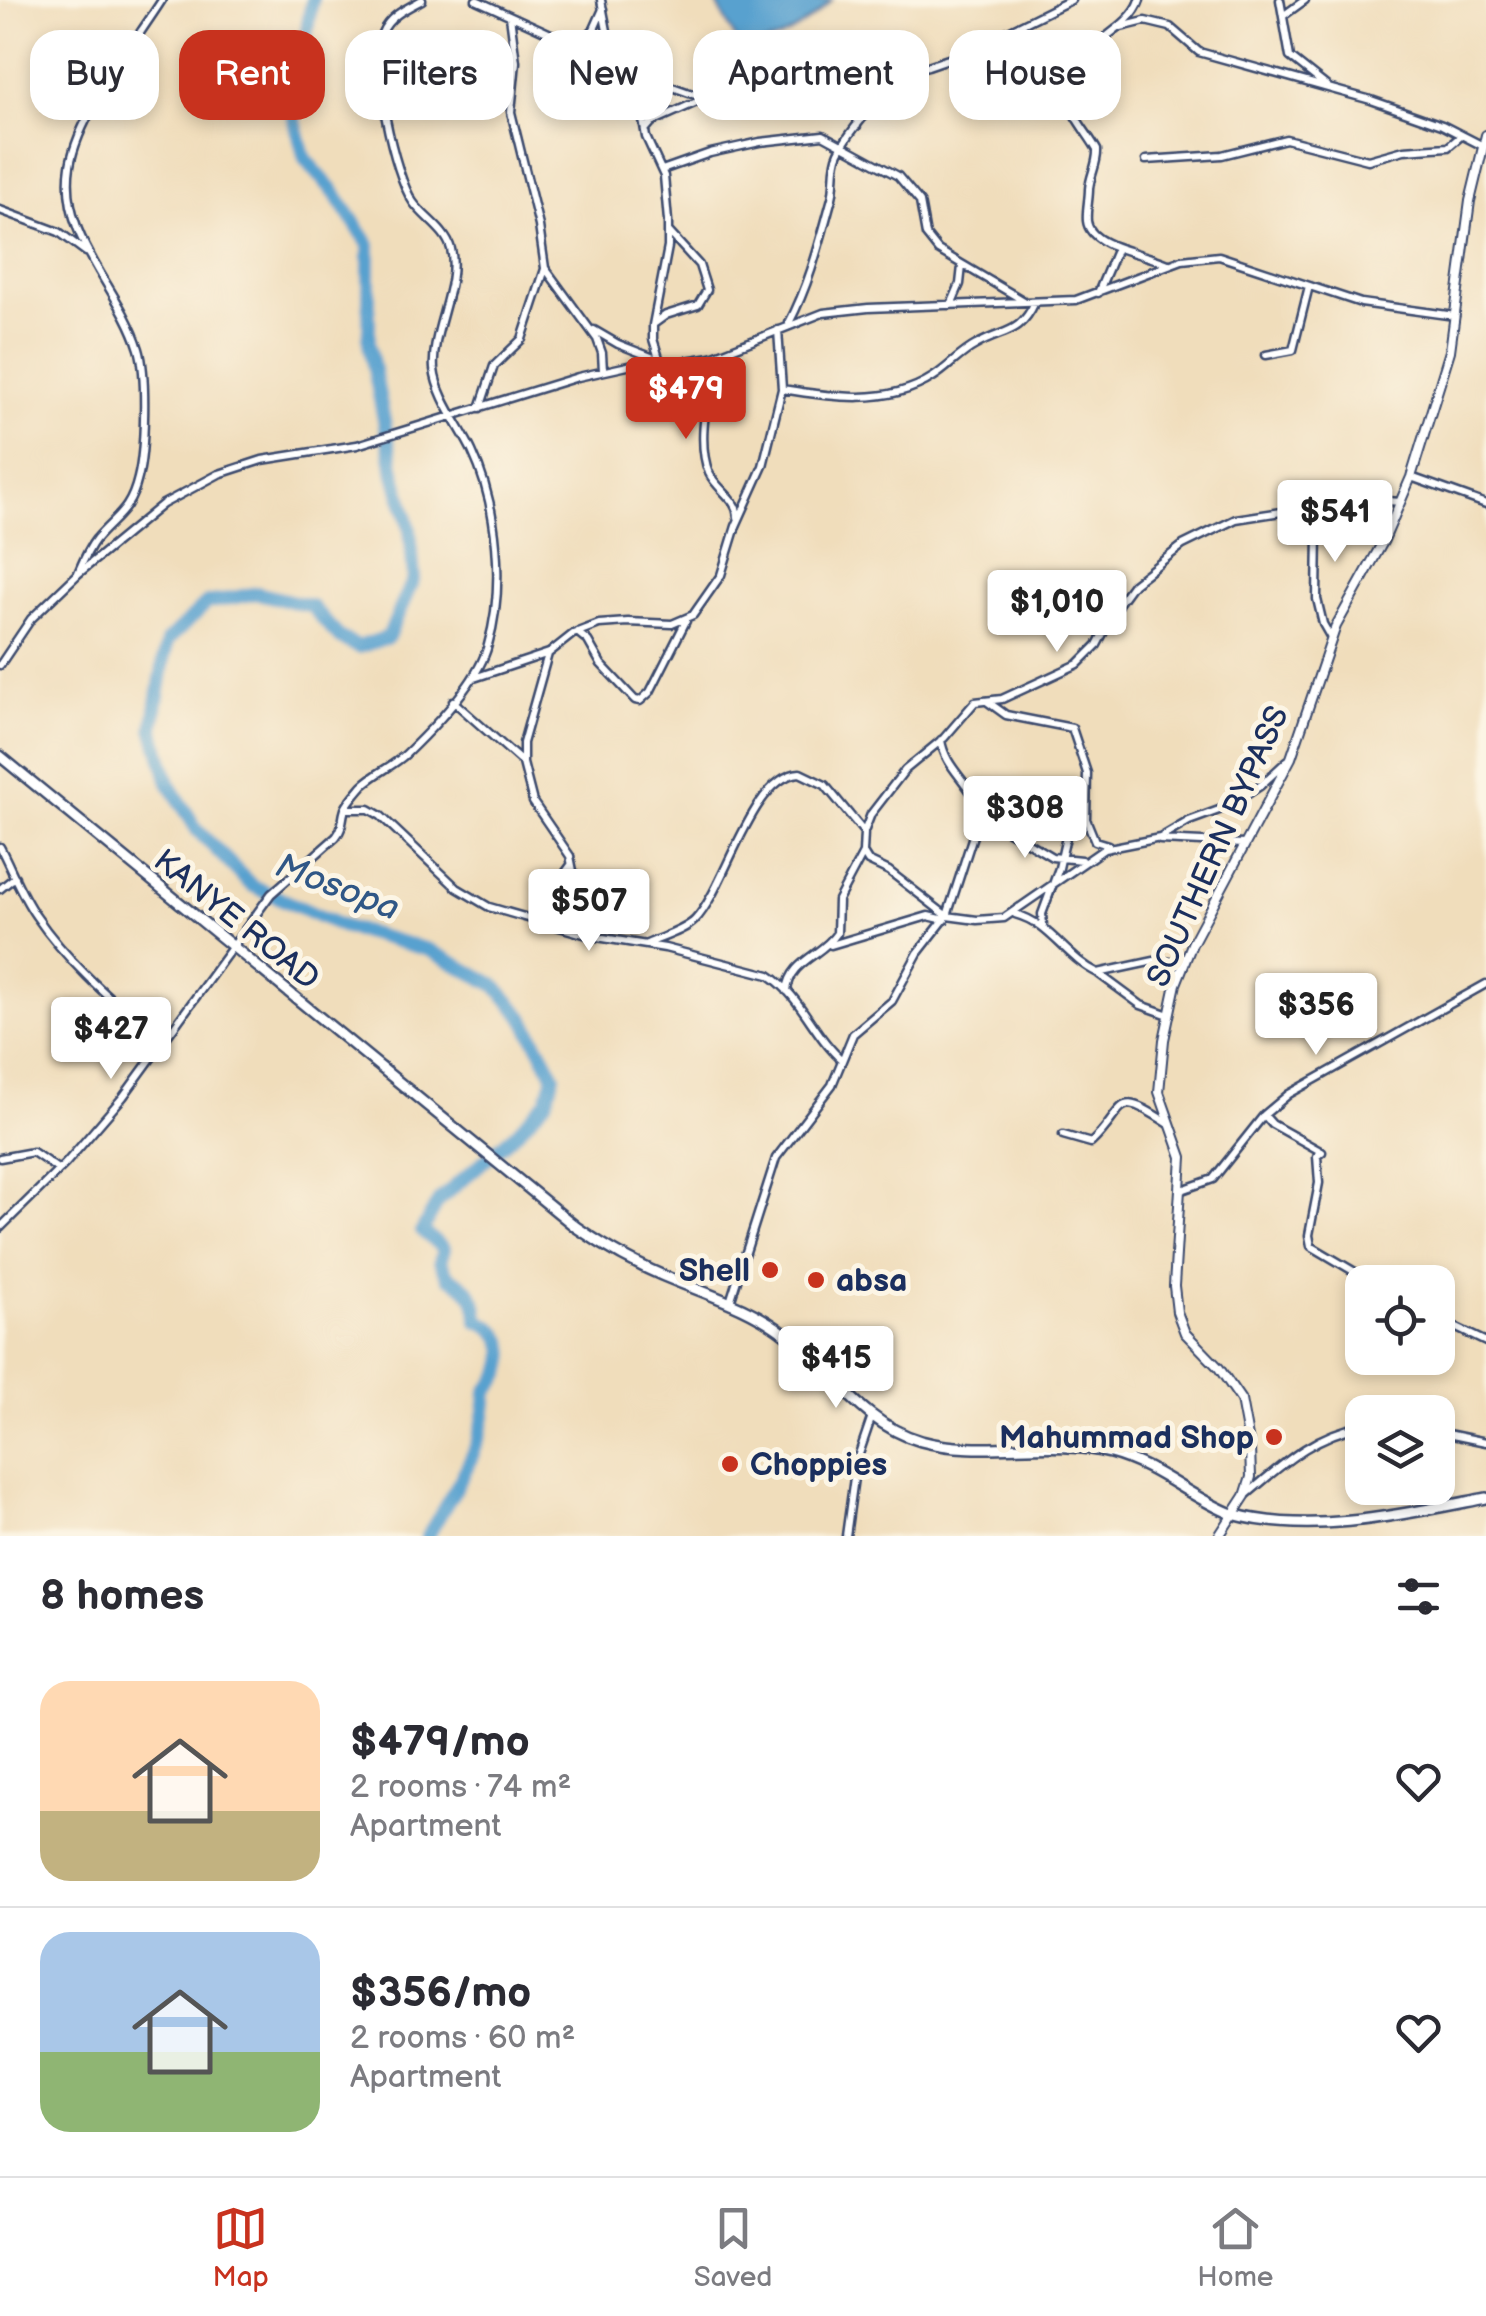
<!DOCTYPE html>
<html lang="en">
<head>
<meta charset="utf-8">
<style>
  body { margin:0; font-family:"Balsamiq Sans",sans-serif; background:#f2f2f3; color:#2b2b33; height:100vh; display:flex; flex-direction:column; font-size:38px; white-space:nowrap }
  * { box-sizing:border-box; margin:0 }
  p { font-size:32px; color:#7c7c81 }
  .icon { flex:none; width:55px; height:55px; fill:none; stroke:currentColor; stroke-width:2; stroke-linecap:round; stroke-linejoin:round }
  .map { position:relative; height:1536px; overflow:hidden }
  .side { display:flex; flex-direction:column; background:#fff; flex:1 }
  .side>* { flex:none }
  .top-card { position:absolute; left:30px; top:30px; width:1428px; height:90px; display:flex; gap:20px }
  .buttons { position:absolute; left:1345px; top:1265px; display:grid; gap:20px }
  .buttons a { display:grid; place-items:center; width:110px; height:110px; border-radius:20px; background:#fff; box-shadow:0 5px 15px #0003; font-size:50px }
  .price { position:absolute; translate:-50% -85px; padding:0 22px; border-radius:10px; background:#fff; color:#222; font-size:32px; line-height:65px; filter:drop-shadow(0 2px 5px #0008) }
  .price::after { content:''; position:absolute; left:50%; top:60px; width:30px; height:22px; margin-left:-15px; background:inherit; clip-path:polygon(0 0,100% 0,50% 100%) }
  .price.current { background:#c8321e; color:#fff }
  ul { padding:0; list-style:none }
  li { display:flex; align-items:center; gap:30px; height:250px; padding:0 40px }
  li+li { border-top:2px solid #e1e1e2 }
  li span { display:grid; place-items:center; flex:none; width:280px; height:200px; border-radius:30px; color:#555 }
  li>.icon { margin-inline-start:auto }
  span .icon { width:120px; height:120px; fill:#fffc; stroke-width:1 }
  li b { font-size:42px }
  h2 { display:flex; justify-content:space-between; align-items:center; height:120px; padding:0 40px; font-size:42px }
  .pill { padding:0 35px; border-radius:30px; background:#fff; box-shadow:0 5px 15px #0003; font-size:35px; line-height:90px }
  .pill.current { background:#c8321e; color:#fff }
  .tab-bar { display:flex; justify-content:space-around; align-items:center; height:140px; border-top:2px solid #e1e1e2; background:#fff; font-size:28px; color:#7c7c81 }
  .tab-bar a { display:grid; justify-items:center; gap:5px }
  .tab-bar .current { color:#c8321e }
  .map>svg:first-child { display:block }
</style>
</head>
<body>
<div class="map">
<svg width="1486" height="1536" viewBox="0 0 1486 1536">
  <rect width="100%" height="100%" fill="#fcf5e5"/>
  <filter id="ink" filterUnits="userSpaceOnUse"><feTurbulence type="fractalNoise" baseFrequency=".01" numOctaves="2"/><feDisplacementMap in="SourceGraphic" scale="20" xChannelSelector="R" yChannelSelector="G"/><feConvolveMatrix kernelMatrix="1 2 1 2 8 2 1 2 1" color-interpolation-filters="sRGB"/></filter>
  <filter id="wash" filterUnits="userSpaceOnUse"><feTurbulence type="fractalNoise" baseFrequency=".0048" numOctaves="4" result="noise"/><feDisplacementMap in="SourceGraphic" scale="40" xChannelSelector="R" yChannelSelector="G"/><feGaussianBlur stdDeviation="2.25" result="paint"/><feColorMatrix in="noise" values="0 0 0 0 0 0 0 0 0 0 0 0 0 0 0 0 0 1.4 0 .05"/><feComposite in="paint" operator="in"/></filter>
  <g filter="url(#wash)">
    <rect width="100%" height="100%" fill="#f0ddbb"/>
    <path fill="#58a1cf" stroke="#3a6896" stroke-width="2.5" d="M715 0H832C803 27 781 45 740 47Z"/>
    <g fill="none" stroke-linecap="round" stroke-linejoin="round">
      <path stroke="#58a1cf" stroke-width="14" d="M312 0 293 114 305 159 335 193 369 245V344L394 471 410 529 414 578 388 637 358 647 339 637 311 606 257 593 207 603 167 641 153 728 169 783 197 830 251 885 341 926 429 950 495 985 523 1017 554 1075 547 1100 516 1133 439 1200 422 1231 444 1249 440 1261 448 1277C469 1286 478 1298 478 1321 513 1332 511 1369 487 1391 484 1453 456 1484 428 1536"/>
    </g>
  </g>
  <g filter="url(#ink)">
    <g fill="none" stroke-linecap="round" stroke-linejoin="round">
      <defs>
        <path id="minor" d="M476 0 650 79 695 95 740 98 889 76 928 66 960 55 1071 0
          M601 0 609 41 622 66
          M1140 0C1129 35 1058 52 1067 95 1071 116 1087 132 1097 150 1098 163 1090 175 1089 189 1089 199 1086 211 1087 221 1090 248 1146 253 1168 264
          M1280 0 1290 57 1329 88
          M510 16 516 62 511 112 539 226 545 268 597 339 602 353 603 371
          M1283 16 1305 0
          M1121 27 1145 21 1170 27 1199 52 1371 100 1442 125 1483 146
          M577 46 594 29 603 9
          M635 74 646 137 664 176 668 221V247L653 325V339L659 358
          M847 84 860 100 857 126
          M645 130 652 122 708 97
          M1146 160 1222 155 1286 139 1368 160 1404 150 1448 147 1461 136
          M662 170 710 153 760 142 823 135 898 176 920 202 926 235 938 250 1024 301
          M0 210 59 232 86 252
          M1098 293 1117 248
          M951 305 960 284 962 266
          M655 323 666 315 698 305 707 290 699 265 669 232
          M789 323C810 283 820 241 832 198 836 183 832 166 839 152 854 123 882 97 904 73
          M594 330 618 344 659 360
          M1266 355 1293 350 1309 286
          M715 356C710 391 695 438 709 473 717 490 737 498 738 517
          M782 389C830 397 889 406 933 377 948 368 959 354 976 345 1004 329 1020 335 1035 302
          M480 408 494 366 522 339 545 269
          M1411 477 1486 504
          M1307 508 1318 531 1317 599 1323 624 1331 638
          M78 573C83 561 88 549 96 539 116 516 130 512 138 478 145 451 147 375 139 349 120 287 59 238 70 166 78 115 134 44 162 0
          M577 632 588 641 601 664 635 700 640 701 650 692 686 621
          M0 665 31 619 78 574 163 504 219 474 262 460 357 445 578 377 637 364 660 365 711 357 823 313 868 308 1076 300 1182 260 1219 256 1361 303 1455 316
          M474 678 549 653 573 634 599 624 628 622 672 624 693 615 721 575 736 526 763 466 782 389 778 330
          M453 701 523 763 533 802 570 856 582 915 599 937
          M988 702 1006 715 1072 728 1087 773 1086 819 1095 841 1108 845
          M523 763V743L548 654
          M346 809H369L381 816 457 888 489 907 591 936 665 948 769 975C801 996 814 1036 842 1060
          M980 814 1052 857 1081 860
          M1160 840 1244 844
          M0 847C12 870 21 895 36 916 70 966 119 1006 163 1045
          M863 853 868 861 889 871 947 916 977 920 1004 918 1104 849 1160 838 1189 821 1230 806 1260 786 1287 761
          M0 889 15 877
          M1015 914C1050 923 1066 958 1098 973L1154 961 1184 963
          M531 919 571 865
          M1043 925 1042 914 1059 868 1068 828 1085 808
          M647 944C662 937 684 931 695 920 726 888 751 776 800 773L825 785 863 831
          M831 945 928 916 945 920
          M1099 974 1141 1005 1169 1015
          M787 991C790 960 822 956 837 933L838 900 863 853 864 832 871 814 905 770 944 738 975 702 1002 699 1078 664 1097 645 1119 603 1133 584 1183 545 1236 519 1307 508 1326 500 1345 504 1365 499 1400 502
          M1264 1115 1272 1124 1322 1152 1317 1156 1319 1183 1309 1235 1311 1246 1372 1282
          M1063 1135 1091 1143C1129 1107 1112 1087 1169 1124
          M0 1158 33 1152 59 1170
          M1182 1190 1213 1179 1264 1115 1289 1094 1486 984
          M0 1228 66 1163 123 1097 271 894 336 837C344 827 341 821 345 809 348 802 358 791 363 785 376 773 393 766 406 754 433 728 479 681 488 645 505 587 498 506 472 451 460 426 437 397 434 369 431 331 460 284 451 249 446 230 424 218 413 202 394 175 370 63 382 33 389 16 407 8 422 0
          M730 1302 776 1158 832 1085 853 1034 892 1001 918 953 947 916 980 814C974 784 945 770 941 740
          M1438 1319 1486 1342
          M1438 1432 1486 1442
          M1246 1495C1283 1464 1313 1435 1362 1426
          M846 1536 856 1463 872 1416"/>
        <path id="tertiary" d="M1219 1536 1245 1496 1251 1477 1250 1448 1241 1400 1219 1368 1185 1333 1177 1312 1174 1286 1182 1157 1159 1092 1164 1040 1176 984 1192 944 1291 758 1336 626 1384 540 1411 477 1450 351 1470 201 1486 135"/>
        <path id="secondary" d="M0 756 576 1227C608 1249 640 1267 676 1281 713 1296 753 1309 785 1334 831 1370 862 1424 921 1441 983 1458 1049 1437 1110 1453 1156 1465 1189 1497 1232 1514 1312 1536 1405 1514 1486 1498"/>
      </defs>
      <use href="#minor" stroke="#3b496c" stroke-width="11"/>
      <use href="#tertiary" stroke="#3b496c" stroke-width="12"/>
      <use href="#secondary" stroke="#3b496c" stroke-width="14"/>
      <use href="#minor" stroke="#fff" stroke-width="6"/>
      <use href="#tertiary" stroke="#fff" stroke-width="8"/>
      <use href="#secondary" stroke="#fff" stroke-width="9"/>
    </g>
  </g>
  <g fill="#c8321e" stroke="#fcf5e5" stroke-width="4">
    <circle cx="770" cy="1270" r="10"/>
    <circle cx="816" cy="1280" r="10"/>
    <circle cx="1274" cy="1437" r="10"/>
    <circle cx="730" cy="1464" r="10"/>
  </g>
  <g text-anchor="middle" stroke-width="10" stroke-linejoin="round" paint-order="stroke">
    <g font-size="32" fill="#1b2f5e" stroke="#fcf5e5">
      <text transform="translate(1217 846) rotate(-66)" y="11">SOUTHERN BYPASS</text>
      <text transform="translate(237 919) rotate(39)" y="11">KANYE ROAD</text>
    </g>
    <g font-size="32" font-weight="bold" fill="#1b2f5e" stroke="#fcf5e5" text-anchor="end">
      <text x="750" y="1281">Shell</text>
      <text x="836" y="1291" text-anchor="start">absa</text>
      <text x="1254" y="1448">Mahummad Shop</text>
      <text x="750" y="1475" text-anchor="start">Choppies</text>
    </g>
    <g font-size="35" font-style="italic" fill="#305786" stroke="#fcf5e5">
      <text transform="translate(338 886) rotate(21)" y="12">Mosopa</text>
    </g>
  </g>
</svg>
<div class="buttons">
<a><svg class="icon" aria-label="locate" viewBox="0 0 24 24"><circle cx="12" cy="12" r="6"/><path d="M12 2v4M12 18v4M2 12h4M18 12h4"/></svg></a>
<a><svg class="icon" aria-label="layers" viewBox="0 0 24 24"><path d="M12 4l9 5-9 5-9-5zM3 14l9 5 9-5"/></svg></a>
</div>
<b class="price current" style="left:686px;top:442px">$479</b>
<b class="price" style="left:1335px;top:565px">$541</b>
<b class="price" style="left:1057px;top:655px">$1,010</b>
<b class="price" style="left:1025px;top:861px">$308</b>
<b class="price" style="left:589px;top:954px">$507</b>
<b class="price" style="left:1316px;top:1058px">$356</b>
<b class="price" style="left:111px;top:1082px">$427</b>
<b class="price" style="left:836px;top:1411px">$415</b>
<div class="top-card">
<a class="pill">Buy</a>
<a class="pill current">Rent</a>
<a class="pill">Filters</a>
<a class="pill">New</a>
<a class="pill">Apartment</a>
<a class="pill">House</a>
</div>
</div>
<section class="side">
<h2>8 homes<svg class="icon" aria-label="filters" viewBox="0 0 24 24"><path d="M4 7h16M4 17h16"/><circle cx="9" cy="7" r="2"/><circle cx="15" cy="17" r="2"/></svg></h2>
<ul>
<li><span style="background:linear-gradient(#ffd9b3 65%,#c2b280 0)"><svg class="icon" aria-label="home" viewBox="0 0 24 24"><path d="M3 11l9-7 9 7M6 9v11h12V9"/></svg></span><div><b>$479/mo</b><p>2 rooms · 74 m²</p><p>Apartment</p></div><svg class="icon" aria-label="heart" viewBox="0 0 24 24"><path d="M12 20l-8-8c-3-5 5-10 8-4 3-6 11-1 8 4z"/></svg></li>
<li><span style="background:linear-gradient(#a9c7e8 60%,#8fb573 0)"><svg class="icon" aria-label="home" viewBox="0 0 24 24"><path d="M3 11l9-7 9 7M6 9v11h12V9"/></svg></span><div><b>$356/mo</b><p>2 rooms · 60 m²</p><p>Apartment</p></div><svg class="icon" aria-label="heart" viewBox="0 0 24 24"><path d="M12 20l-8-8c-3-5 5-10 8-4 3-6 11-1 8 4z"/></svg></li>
</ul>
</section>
<nav class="tab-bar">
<a class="current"><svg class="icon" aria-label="map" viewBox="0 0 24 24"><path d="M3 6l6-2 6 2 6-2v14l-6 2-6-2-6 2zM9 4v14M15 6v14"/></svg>Map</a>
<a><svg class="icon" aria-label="saved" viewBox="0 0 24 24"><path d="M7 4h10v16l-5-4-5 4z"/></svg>Saved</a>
<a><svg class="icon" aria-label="home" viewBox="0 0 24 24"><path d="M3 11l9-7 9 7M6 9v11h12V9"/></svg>Home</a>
</nav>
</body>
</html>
